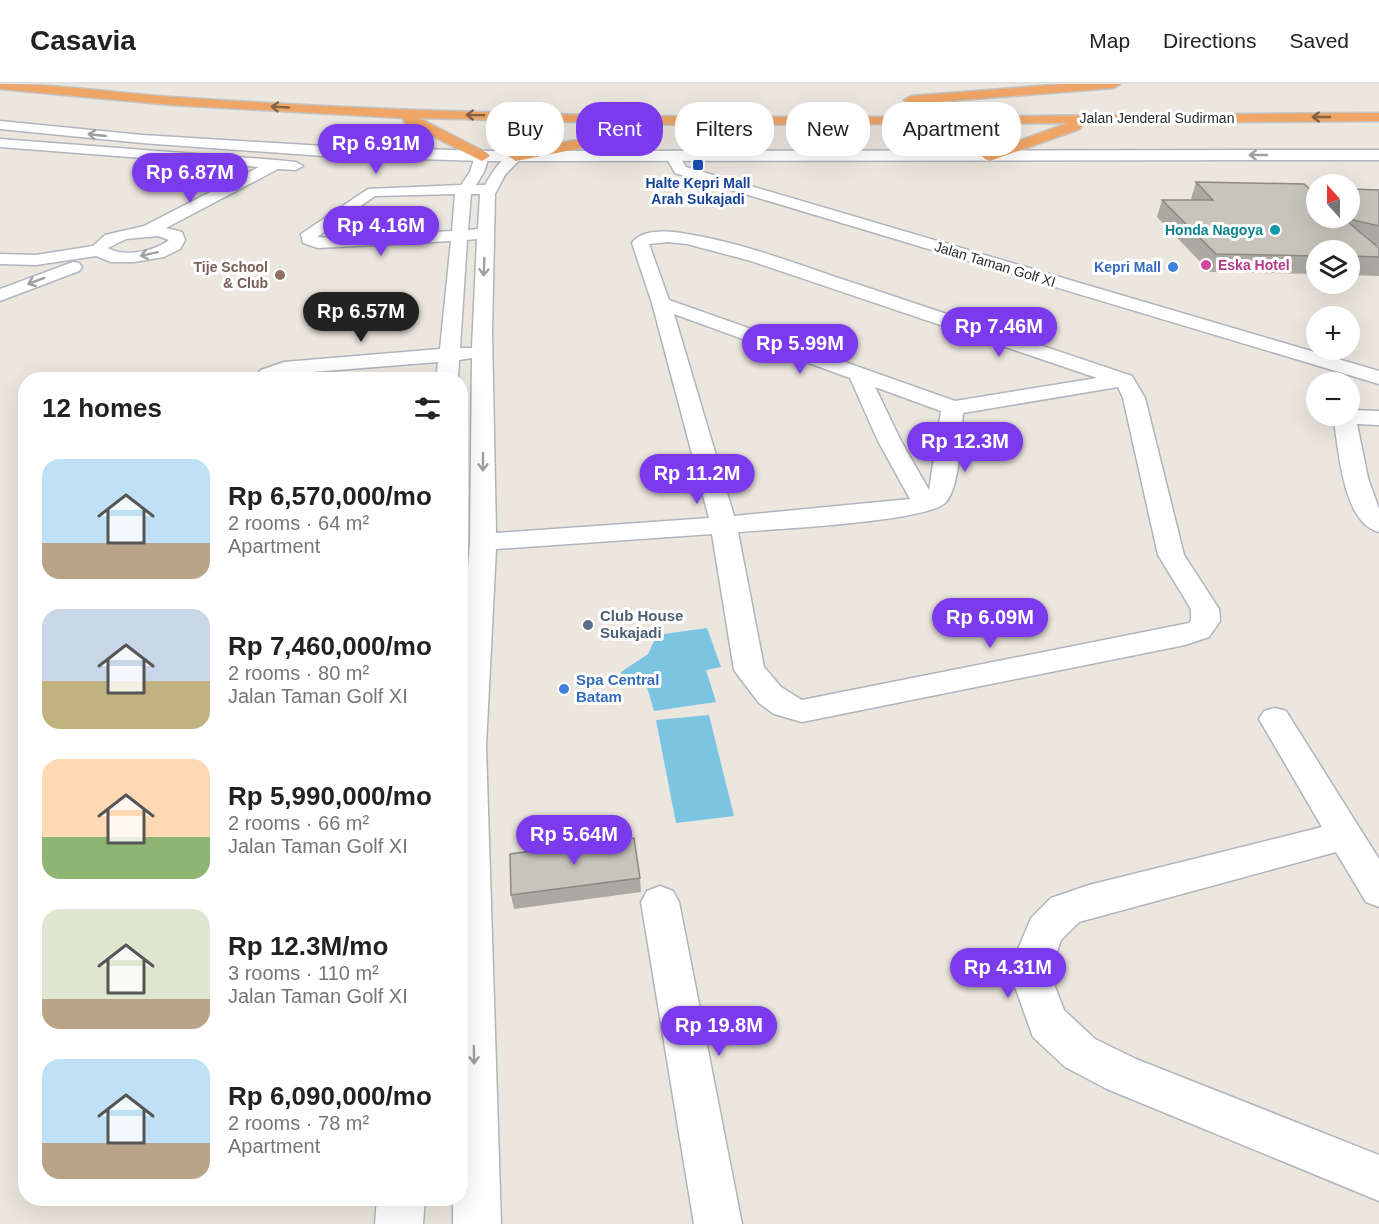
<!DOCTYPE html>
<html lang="en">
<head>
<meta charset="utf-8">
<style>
  body { margin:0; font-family:Helvetica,sans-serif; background:#f6f6f6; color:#222; height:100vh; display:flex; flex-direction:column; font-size:22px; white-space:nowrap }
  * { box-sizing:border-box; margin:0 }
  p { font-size:20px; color:#767676 }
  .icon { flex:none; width:33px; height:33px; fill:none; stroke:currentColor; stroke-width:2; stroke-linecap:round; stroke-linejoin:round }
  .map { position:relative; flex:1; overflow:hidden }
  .side { position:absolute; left:18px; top:288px; width:450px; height:834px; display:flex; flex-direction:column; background:#fff; border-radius:24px; box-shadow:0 6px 24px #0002 }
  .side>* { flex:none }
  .top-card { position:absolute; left:486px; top:18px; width:570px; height:54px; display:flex; gap:12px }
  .needle { width:39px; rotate:339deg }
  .controls { position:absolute; left:1306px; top:90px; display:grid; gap:12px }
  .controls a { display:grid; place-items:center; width:54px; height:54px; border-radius:50%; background:#fff; box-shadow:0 6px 24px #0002; font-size:30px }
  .price { position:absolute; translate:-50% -51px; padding:0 14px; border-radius:21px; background:#7c3aed; color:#fff; font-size:20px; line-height:39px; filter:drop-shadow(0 2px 3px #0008) }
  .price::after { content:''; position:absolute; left:50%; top:36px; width:18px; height:14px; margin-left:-9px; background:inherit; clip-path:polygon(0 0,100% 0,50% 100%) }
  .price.selected { background:#222; color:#fff }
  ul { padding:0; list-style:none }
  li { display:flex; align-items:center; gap:18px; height:150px; padding:0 24px }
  li span { display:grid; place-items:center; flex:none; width:168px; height:120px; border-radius:18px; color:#555 }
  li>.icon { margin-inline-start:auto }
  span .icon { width:72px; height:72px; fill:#fffc; stroke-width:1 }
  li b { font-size:26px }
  h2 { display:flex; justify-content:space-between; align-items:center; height:72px; padding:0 24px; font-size:26px }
  .pill { padding:0 21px; border-radius:24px; background:#fff; box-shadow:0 6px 24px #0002; font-size:21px; line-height:54px }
  .pill.selected { background:#7c3aed; color:#fff }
  header { display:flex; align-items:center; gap:36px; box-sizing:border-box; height:84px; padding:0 30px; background:#fff; border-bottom:2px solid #e0e0e0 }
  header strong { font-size:28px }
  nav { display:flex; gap:33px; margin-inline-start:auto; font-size:21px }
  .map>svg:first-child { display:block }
</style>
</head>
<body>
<header>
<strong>Casavia</strong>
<nav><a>Map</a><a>Directions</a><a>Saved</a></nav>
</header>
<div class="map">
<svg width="1379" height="1140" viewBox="0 0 1379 1140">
  <rect width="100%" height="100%" fill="#ebe6de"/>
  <path fill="#7bc5e3" d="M707 544 721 583 706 586 716 618 654 627 645 596 623 599 621 588 648 570 657 551Z
    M709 631 734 732 676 739 656 636Z"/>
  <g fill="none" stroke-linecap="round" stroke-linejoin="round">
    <defs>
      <path id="street" d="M0 55 276 76 296 78 303 82 296 86 278 85 166 144 182 148 185 156 180 165 164 173 134 178H111L96 172 36 181 0 180V170L36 171 93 162 105 151 144 142 259 83 0 63ZM158 152 169 156C155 167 125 174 108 164L126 155Z
        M482 68 489 72 484 88 476 101H485C492 89 502 71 516 68L523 72 505 91 495 110 492 248 496 449 709 434 652 219 632 159C642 144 671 147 687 150 745 159 801 182 857 200 949 231 1041 261 1132 292L1145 314 1184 471 1219 525 1220 537 1209 553 1185 561 802 638 774 630 759 619 734 586 712 450 496 465 486 662 501 1140H453V1114H460V594L470 458 472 274 459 276 458 296H436L438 278 287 290 275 296H253L261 286 284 278 440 265 451 157 318 164 303 159 301 150 368 105 461 101 470 88 475 72ZM455 110 452 147 331 154 317 153 375 112ZM471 110H480L478 145 468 146ZM477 155 472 264H460L467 156ZM668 158 687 160 751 177 1097 294 955 317 669 216 649 160ZM674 230 850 294 878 357 910 415 734 432ZM875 303 941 327 929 406 901 357ZM1118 303 1123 314 1158 471 1191 525V536L1189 539 802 616 781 603 764 583 738 448C772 445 929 438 946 418 960 402 961 351 963 329Z
        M673 69 678 70 686 83 1379 287V300L675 89 666 73Z
        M73 178 79 179 82 183 79 187 0 217V205Z
        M1350 326 1379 327V341L1357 340 1368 394 1379 425V448C1342 439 1339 364 1333 332H1350Z
        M1275 624 1286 627 1379 775V823L1366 818 1336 768 1079 838 1061 856 1056 870 1055 903 1064 926 1095 955 1136 975 1379 1071V1117L1107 1005 1065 983 1033 953 1015 903 1016 870 1031 834 1051 814 1089 801 1322 743 1259 635 1264 627Z
        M660 802 673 807 679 818 742 1140H694L641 818 647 807Z
        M377 1114H425L423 1140H375Z"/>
      <path id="secondary" d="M0 37 142 51 324 62 482 67 1379 66V76L482 77 324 72 142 59 0 45Z"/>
      <path id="highway" d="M0 0C58 0 115 9 173 13 286 21 399 26 512 29 801 38 1090 30 1379 29V37L1080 39 1082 42 1080 45 990 77 985 75 982 72 985 69 1068 39 689 41 419 34 487 69 490 72 482 77 404 38 403 34 172 21 0 5Z
        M1065 0H1120L1114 4 911 20 904 16 911 12Z
        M637 45 644 49 642 52 516 77 508 72 516 67Z"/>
    </defs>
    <use href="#street" stroke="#b2b4bd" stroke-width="3"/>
    <use href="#secondary" stroke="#b2b4bd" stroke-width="3"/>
    <use href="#highway" stroke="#c4c4c4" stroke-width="3"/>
    <use href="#street" fill="#fff" fill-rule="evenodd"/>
    <use href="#secondary" fill="#fff" fill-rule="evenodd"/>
    <use href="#highway" fill="#efa565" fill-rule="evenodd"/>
  </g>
  <path fill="#aba9a2" d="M1196 98 1310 105 1379 106V162L1376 161 1379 164V192L1350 191V166H1317V190L1210 188 1157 133 1162 116H1192L1191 115Z
    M640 794 641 808 514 825 511 811Z"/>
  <path fill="#c7c4bc" stroke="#8b8984" stroke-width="1.5" d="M1196 98 1304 100 1310 105H1317V134H1343L1379 164V173L1350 172V166H1317V172L1216 170 1162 116H1213Z
    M1350 105 1379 106V142L1345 134H1350Z
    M634 754 640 794 511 811 510 770Z"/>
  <defs><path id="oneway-shaft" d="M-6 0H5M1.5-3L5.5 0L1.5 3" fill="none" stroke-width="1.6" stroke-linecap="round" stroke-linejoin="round" transform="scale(1.5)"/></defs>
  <g stroke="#836245">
    <use href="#oneway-shaft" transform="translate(280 23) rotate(-177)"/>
    <use href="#oneway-shaft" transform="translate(475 31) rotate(-179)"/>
    <use href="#oneway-shaft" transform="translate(1321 33) rotate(180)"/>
  </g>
  <g stroke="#a0a0a0">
    <use href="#oneway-shaft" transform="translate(97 51) rotate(-174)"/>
    <use href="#oneway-shaft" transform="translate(1258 71) rotate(180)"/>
    <use href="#oneway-shaft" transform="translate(149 170) rotate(168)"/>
    <use href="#oneway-shaft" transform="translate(484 183) rotate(92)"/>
    <use href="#oneway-shaft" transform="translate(36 197) rotate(159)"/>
    <use href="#oneway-shaft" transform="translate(483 378) rotate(90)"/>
    <use href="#oneway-shaft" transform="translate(474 971) rotate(89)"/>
  </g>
  <rect fill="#1a4fb4" stroke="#fff" stroke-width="2" x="692" y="75" width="12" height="12" rx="3"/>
  <circle fill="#0f9aa8" stroke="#fff" stroke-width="2" cx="1275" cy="146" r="6"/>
  <circle fill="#d1479c" stroke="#fff" stroke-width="2" cx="1206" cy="181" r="6"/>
  <g fill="#3f7fe0" stroke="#fff" stroke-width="2">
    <circle cx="1173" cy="183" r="6"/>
    <circle cx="564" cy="605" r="6"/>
  </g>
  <circle fill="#8d6e63" stroke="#fff" stroke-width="2" cx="280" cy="191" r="6"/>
  <circle fill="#5c6f8a" stroke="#fff" stroke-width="2" cx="588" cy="541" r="6"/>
  <g text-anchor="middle" stroke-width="6" stroke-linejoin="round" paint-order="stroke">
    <g font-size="14" fill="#2b2b2b" stroke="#fff">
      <text x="1157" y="39">Jalan Jenderal Sudirman</text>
      <text transform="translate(995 180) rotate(17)" y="5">Jalan Taman Golf XI</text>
    </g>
    <g font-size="14" font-weight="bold" fill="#164399" stroke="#fff">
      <text x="698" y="104">Halte Kepri Mall<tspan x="698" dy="16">Arah Sukajadi</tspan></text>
    </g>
    <g font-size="14" font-weight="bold" fill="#0d838f" stroke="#fff" text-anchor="end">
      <text x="1263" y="151">Honda Nagoya</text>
    </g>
    <g font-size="14" font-weight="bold" fill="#b23c85" stroke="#fff" text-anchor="start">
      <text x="1218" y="186">Eska Hotel</text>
    </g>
    <g font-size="14" font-weight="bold" fill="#785e54" stroke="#fff" text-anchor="end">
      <text x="268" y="188">Tije School<tspan x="268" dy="16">&amp; Club</tspan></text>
    </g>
    <g font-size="14" font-weight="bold" fill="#366cbe" stroke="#fff" text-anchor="end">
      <text x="1161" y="188">Kepri Mall</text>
    </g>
    <g font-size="15" font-weight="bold" fill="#4e5e75" stroke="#fff" text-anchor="start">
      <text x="600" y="537">Club House<tspan x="600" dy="17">Sukajadi</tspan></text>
    </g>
    <g font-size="15" font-weight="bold" fill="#366cbe" stroke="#fff" text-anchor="start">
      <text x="576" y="601">Spa Central<tspan x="576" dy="17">Batam</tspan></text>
    </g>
  </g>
</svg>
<div class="controls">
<a><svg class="needle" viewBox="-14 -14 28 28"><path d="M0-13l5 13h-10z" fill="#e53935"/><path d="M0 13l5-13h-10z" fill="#767676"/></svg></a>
<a><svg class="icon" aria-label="layers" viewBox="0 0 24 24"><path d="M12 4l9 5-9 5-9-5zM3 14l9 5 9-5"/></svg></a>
<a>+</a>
<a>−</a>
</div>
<b class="price" style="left:376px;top:91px">Rp 6.91M</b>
<b class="price" style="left:190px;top:120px">Rp 6.87M</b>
<b class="price" style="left:381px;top:173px">Rp 4.16M</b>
<b class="price selected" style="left:361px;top:259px">Rp 6.57M</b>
<b class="price" style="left:999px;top:274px">Rp 7.46M</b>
<b class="price" style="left:800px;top:291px">Rp 5.99M</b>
<b class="price" style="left:965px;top:389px">Rp 12.3M</b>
<b class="price" style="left:697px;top:421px">Rp 11.2M</b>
<b class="price" style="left:990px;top:565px">Rp 6.09M</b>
<b class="price" style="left:574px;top:782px">Rp 5.64M</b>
<b class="price" style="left:1008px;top:915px">Rp 4.31M</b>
<b class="price" style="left:719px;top:973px">Rp 19.8M</b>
<div class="top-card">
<a class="pill">Buy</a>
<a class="pill selected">Rent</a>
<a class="pill">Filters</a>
<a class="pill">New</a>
<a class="pill">Apartment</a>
</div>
<section class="side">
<h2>12 homes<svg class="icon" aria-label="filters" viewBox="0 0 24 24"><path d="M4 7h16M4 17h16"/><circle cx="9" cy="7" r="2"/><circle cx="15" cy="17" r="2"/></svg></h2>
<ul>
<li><span style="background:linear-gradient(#bfe0f5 70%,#b9a48a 0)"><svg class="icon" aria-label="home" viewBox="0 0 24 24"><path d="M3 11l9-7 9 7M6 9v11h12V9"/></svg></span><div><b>Rp 6,570,000/mo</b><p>2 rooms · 64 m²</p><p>Apartment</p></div></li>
<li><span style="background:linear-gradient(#c9d6e8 60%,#c2b280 0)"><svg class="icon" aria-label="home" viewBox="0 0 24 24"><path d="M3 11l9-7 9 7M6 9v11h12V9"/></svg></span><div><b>Rp 7,460,000/mo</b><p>2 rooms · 80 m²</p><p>Jalan Taman Golf XI</p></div></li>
<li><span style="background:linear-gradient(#ffd9b3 65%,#8fb573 0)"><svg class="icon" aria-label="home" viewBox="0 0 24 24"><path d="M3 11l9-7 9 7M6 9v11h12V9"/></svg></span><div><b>Rp 5,990,000/mo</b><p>2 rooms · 66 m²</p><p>Jalan Taman Golf XI</p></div></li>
<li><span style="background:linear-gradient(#dfe7d0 75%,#b9a48a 0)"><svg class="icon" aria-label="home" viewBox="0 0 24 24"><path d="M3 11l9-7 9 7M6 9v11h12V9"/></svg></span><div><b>Rp 12.3M/mo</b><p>3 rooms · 110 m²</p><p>Jalan Taman Golf XI</p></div></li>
<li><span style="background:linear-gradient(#bfe0f5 70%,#b9a48a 0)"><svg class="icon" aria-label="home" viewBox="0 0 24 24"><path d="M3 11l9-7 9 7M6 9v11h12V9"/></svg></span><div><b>Rp 6,090,000/mo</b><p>2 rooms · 78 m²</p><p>Apartment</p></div></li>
</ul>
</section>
</div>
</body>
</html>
